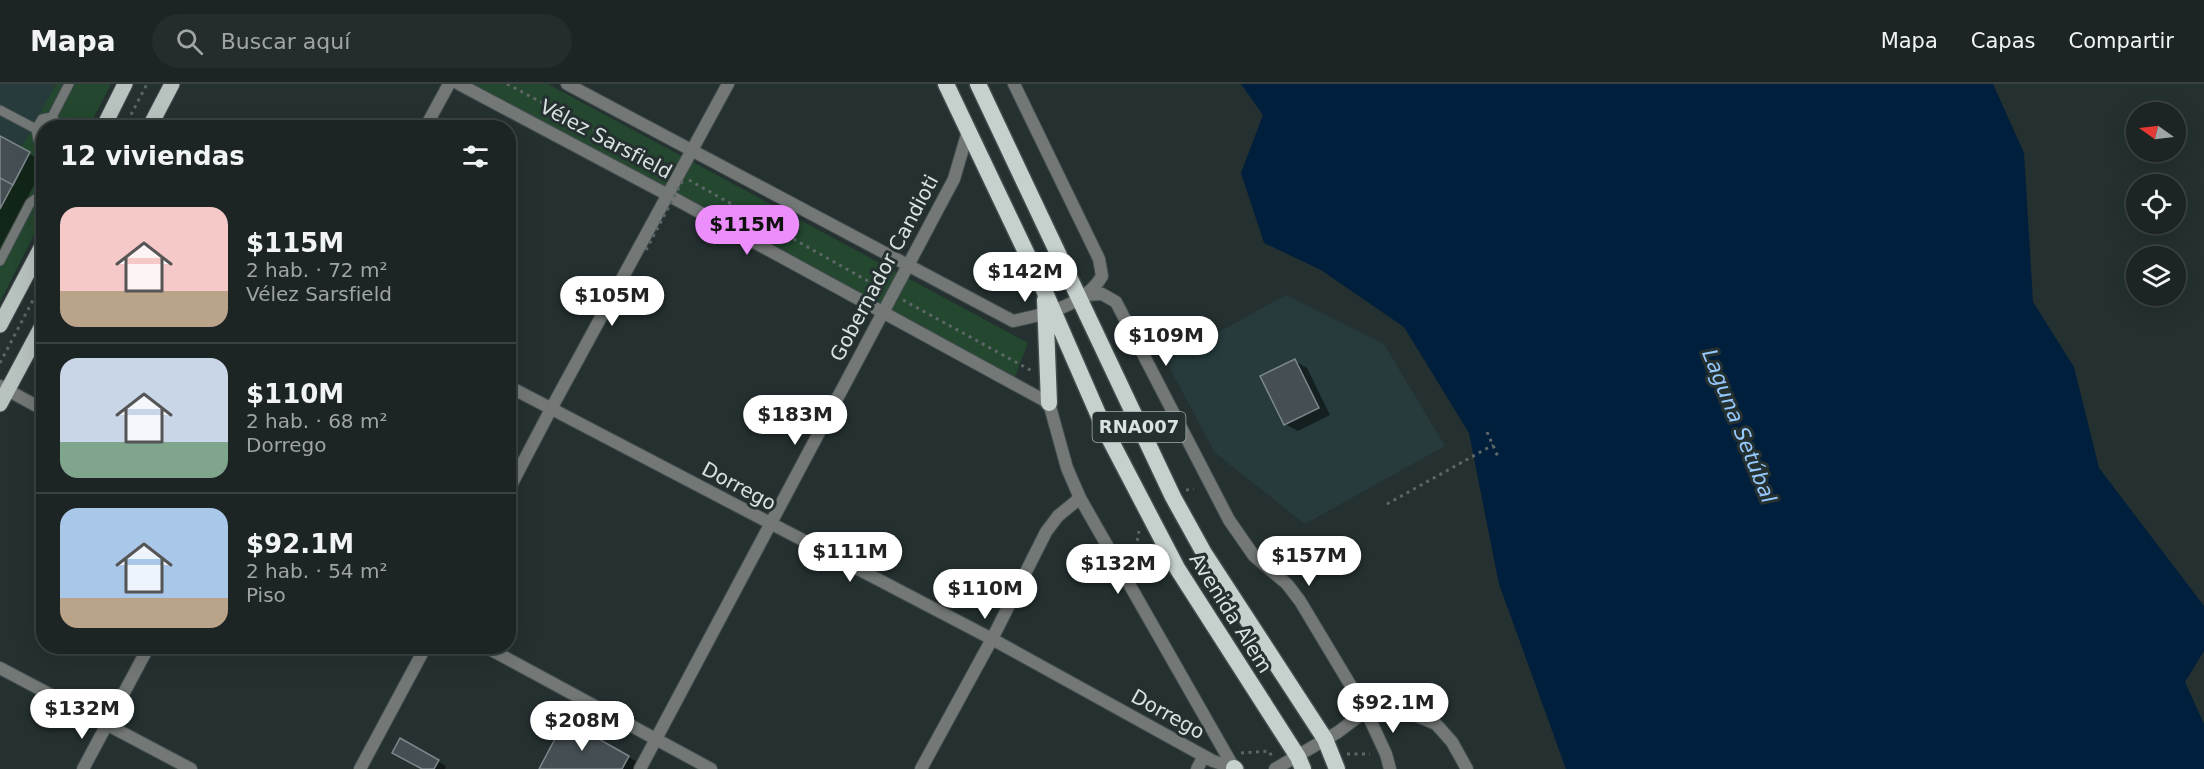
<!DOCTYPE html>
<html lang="es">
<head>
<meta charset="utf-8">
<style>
  body { margin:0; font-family:"DejaVu Sans",sans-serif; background:#252c2c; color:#f1f3f6; height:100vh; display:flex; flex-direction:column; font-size:22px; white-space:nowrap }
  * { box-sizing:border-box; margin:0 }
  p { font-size:20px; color:#a0a4a6 }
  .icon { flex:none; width:33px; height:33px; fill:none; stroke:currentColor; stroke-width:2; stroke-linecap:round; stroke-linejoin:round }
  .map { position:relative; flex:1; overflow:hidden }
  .details { position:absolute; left:36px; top:36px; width:480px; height:534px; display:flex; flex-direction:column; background:#1c2424; border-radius:24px; box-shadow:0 6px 24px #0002,0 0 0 2px #3a4141 }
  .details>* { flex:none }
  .needle { width:39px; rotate:284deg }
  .controls { position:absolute; left:2126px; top:18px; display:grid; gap:12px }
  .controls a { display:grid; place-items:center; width:60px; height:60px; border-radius:50%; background:#1c2424; box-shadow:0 6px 24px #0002,0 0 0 2px #3a4141; font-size:30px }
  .price { position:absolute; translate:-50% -51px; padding:0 14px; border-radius:21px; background:#fff; color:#222; font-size:20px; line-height:39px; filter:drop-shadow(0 2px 3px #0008) }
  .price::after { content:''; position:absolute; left:50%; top:36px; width:18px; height:14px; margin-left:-9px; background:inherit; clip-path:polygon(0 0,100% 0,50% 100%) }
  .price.current { background:#eb8dfb; color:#111 }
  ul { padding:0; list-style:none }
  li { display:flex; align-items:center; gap:18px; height:150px; padding:0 24px }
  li+li { border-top:2px solid #3a4141 }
  li span { display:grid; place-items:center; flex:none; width:168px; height:120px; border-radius:18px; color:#555 }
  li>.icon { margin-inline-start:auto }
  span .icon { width:72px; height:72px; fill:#fffc; stroke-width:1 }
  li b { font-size:26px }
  h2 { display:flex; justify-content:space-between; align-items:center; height:72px; padding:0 24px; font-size:26px }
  header { display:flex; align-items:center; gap:36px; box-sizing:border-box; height:84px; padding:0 30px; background:#1c2424; border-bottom:2px solid #3a4141 }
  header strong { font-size:28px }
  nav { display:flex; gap:33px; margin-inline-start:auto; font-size:21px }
  .search { width:420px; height:54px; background:#252c2c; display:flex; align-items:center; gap:15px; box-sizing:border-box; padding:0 21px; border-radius:33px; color:#a0a4a6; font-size:22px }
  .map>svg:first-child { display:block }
</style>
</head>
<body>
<header>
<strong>Mapa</strong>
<div class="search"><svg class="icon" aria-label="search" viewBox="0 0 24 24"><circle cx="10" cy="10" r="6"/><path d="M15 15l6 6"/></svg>Buscar aquí</div>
<nav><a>Mapa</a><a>Capas</a><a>Compartir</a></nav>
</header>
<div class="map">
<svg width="2204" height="685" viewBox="0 0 2204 685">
  <rect width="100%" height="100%" fill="#253030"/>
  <path fill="#273b3c" d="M0 0H110L44 44 0 199Z
    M1286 211 1384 260 1445 362 1305 440 1215 369 1166 277Z"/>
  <path fill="#23472f" d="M56 0H111L89 43 44 44 43 133 0 218V103Z
    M474 0H548L1028 259 1014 295Z"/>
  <path fill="#001f3c" d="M1241 0H1993L2024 69 2033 218 2074 283 2099 384 2204 522V567L2185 598 2204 640V685H1566L1499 500 1469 349 1404 243 1321 186 1264 159 1241 89 1263 31Z"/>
  <path fill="#0007" d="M0 54 44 78V83L0 164Z
    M1295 277 1307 284 1330 331 1298 347 1285 340Z
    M565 638 641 680 638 685H541Z
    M401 656 446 682 445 685H424Z"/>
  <path fill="#454f53" stroke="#7c878c" stroke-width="1.5" d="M0 52 30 68 0 125Z
    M0 52 30 68 13 101 0 94Z
    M1295 275 1319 324 1284 341 1260 292Z
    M565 636 629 672 622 685H539Z
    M400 654 439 676 434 685H422L392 669Z"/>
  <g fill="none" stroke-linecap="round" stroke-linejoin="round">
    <defs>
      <path id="service" d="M0 26 36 45
        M52 33 69 0
        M52 33 61 44
        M44 61 38 56 36 45 42 35 52 33
        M0 177 30 119 44 109"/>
      <path id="minor" d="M459 0 668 111 1049 319
        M567 0 1013 237C1043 231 1086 221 1102 192L1099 175 1014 0
        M425 44 449 0
        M0 302 44 326
        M508 302 992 555 1213 677 1234 684
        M508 407 551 325 728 0
        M484 562 711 685
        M0 584 191 685
        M83 685 149 562
        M360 685 426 562
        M640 685 954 95 968 47
        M921 685 992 555 1046 448 1058 432 1080 414
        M1197 685 1204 672"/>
      <path id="tertiary" d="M1087 211 1102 210 1116 218 1229 436 1254 472 1287 500 1300 517 1366 627 1386 670 1390 685
        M1049 319 1067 384 1080 414 1234 684 1238 685
        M1275 685 1338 648 1366 627 1387 624 1405 627 1436 640 1452 658 1467 685"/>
      <path id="primary" d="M103 44 125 0
        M149 44 172 0
        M0 241 44 158
        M0 320 44 238"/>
      <path id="trunk" d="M946 0 1044 206 1105 346 1177 484 1298 673 1303 685
        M978 0 1173 413 1204 469 1325 655 1337 685
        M1045 216 1049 319
        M1234 684 1235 685"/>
    </defs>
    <use href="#service" stroke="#424c4d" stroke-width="11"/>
    <use href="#minor" stroke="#424c4d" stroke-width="14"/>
    <use href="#tertiary" stroke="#424c4d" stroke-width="14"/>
    <use href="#primary" stroke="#424c4d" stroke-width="17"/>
    <use href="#trunk" stroke="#424c4d" stroke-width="19"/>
    <path stroke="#5d6767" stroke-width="3" stroke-dasharray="3 4.5" stroke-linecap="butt" d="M507 0 667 85
      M124 44 147 0
      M689 96 882 205
      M903 216 1032 287
      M0 279 44 195
      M1487 348 1499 375
      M1186 406 1194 405
      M1387 420 1493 361
      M1133 479 1139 447
      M1241 669 1269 667 1272 673
      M1347 670H1370"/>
    <use href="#service" stroke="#737876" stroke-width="9"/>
    <use href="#minor" stroke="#737876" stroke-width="12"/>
    <use href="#tertiary" stroke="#737876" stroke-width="12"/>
    <use href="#primary" stroke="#b8c2bf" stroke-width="15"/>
    <use href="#trunk" stroke="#c6d1ce" stroke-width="16"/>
    <path stroke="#5d6767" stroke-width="3" stroke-dasharray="3 4.5" stroke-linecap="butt" d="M646 166 684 94"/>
  </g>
  <g text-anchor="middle" stroke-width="6" stroke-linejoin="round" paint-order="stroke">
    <rect fill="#253030" stroke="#a4adad" stroke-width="1.5" x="1092.5" y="328" width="93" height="30" rx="4.5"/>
    <g font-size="18" font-weight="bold" fill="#dbe2e3">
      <text x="1139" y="349">RNA007</text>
    </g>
    <g font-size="20" fill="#dbe2e3" stroke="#253030">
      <text transform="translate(606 55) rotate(28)" y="7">Vélez Sarsfield</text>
      <text transform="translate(884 184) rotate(-62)" y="7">Gobernador Candioti</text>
      <text transform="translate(739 402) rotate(28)" y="7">Dorrego</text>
      <text transform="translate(1231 529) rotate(58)" y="7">Avenida Alem</text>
      <text transform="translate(1168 630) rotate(29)" y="7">Dorrego</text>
    </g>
    <g font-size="21" font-style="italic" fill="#96c9fe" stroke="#253030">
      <text transform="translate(1739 342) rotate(68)" y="7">Laguna Setúbal</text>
    </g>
  </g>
</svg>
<div class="controls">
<a><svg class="needle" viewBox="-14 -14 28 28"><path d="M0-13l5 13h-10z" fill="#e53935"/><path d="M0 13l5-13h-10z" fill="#a0a4a6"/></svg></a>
<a><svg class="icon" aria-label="locate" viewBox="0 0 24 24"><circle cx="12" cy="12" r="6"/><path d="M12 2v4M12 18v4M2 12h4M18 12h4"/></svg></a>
<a><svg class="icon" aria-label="layers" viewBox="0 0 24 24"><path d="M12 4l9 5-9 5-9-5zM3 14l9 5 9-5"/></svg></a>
</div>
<b class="price current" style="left:747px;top:172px">$115M</b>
<b class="price" style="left:1025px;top:219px">$142M</b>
<b class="price" style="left:612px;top:243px">$105M</b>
<b class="price" style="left:1166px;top:283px">$109M</b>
<b class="price" style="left:795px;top:362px">$183M</b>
<b class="price" style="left:850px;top:499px">$111M</b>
<b class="price" style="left:1309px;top:503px">$157M</b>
<b class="price" style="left:1118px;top:511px">$132M</b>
<b class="price" style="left:985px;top:536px">$110M</b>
<b class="price" style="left:1393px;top:650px">$92.1M</b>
<b class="price" style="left:82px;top:656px">$132M</b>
<b class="price" style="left:582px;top:668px">$208M</b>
<section class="details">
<h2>12 viviendas<svg class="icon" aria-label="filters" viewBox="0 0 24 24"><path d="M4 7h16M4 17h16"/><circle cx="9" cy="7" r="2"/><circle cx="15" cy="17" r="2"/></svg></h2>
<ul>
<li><span style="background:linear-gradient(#f6c9c9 70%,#b9a48a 0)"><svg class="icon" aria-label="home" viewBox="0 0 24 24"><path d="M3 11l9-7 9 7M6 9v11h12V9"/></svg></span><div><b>$115M</b><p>2 hab. · 72 m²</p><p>Vélez Sarsfield</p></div></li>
<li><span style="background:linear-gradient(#c9d6e8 70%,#7fa58c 0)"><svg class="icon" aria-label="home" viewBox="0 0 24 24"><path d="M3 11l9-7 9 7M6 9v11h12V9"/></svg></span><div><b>$110M</b><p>2 hab. · 68 m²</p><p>Dorrego</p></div></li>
<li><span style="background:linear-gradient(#a9c7e8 75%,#b9a48a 0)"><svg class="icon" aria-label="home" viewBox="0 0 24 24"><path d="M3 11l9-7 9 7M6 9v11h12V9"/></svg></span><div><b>$92.1M</b><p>2 hab. · 54 m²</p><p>Piso</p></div></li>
</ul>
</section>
</div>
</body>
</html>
